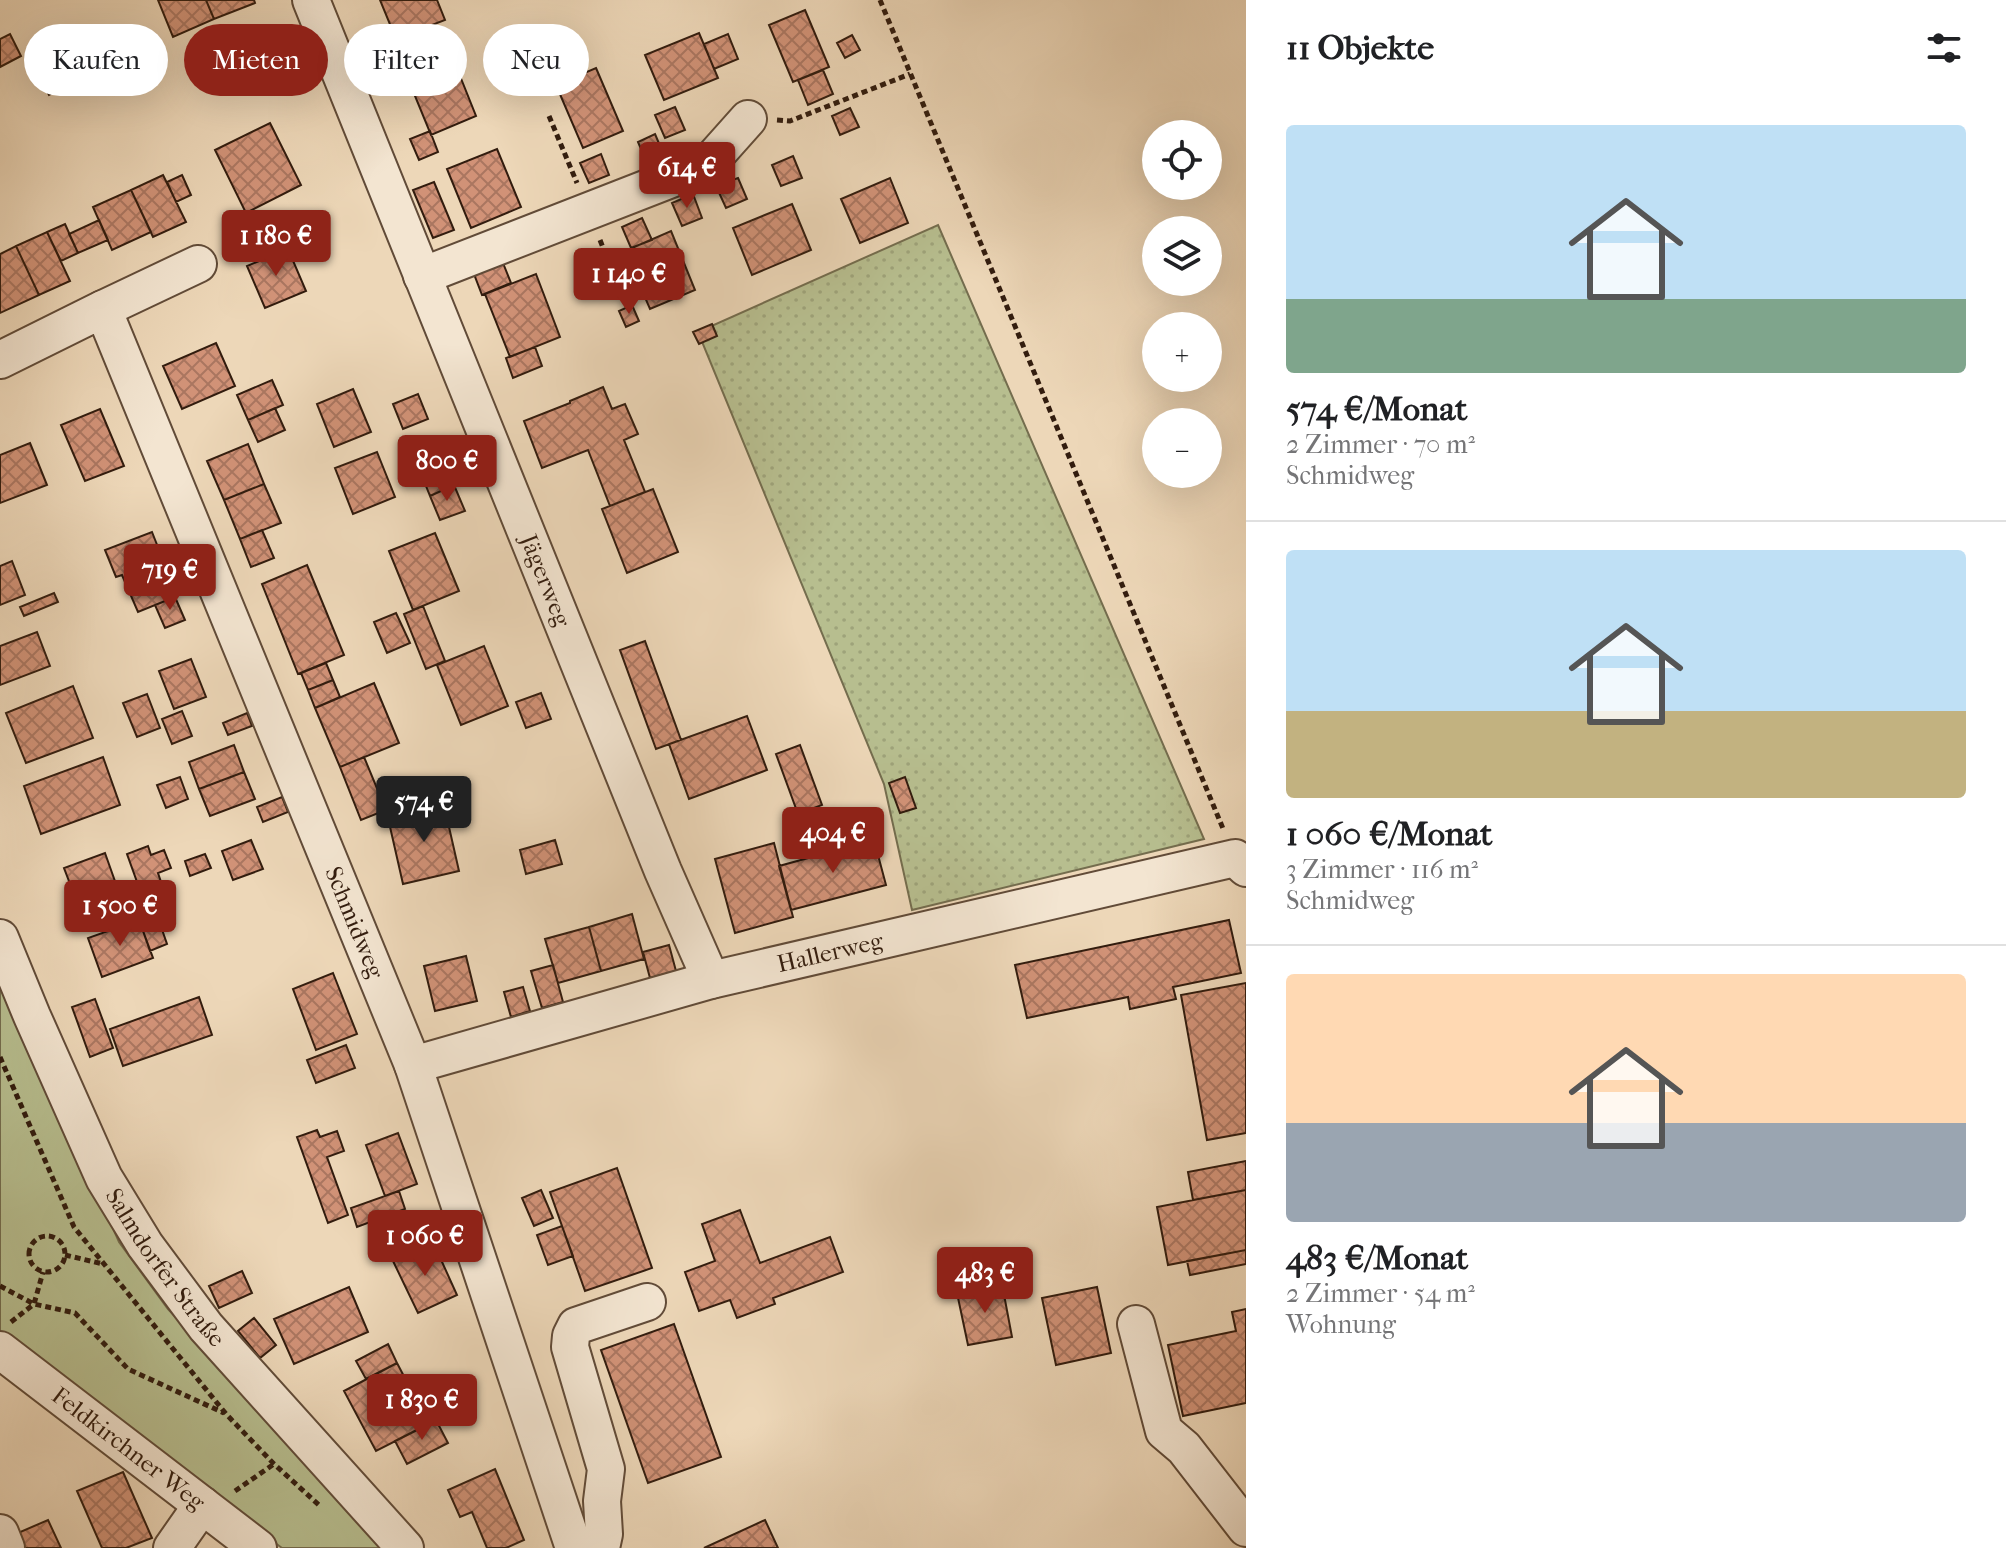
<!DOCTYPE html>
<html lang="de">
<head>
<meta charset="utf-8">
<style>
  body { margin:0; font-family:"IM FELL French Canon",serif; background:#f6f6f6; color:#202124; height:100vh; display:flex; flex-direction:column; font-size:30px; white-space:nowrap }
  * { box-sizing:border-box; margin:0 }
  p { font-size:26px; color:#757577 }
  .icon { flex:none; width:44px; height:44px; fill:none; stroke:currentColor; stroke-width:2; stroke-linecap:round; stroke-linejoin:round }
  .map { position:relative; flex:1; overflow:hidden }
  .drawer { display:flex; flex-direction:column; background:#fff; width:760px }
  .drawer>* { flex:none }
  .top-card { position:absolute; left:24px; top:24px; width:760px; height:72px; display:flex; gap:16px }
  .controls { position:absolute; left:1142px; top:120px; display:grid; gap:16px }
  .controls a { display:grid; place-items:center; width:80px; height:80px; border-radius:50%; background:#fff; box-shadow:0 8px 32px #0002; font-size:40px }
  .price { position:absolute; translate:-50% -68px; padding:0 18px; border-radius:8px; background:#8f2418; color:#fff; font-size:26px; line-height:52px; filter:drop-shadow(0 2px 4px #0008) }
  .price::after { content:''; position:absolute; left:50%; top:48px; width:24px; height:18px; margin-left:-12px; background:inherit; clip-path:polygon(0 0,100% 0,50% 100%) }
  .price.current { background:#222; color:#fff }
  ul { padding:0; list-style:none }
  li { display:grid; align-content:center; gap:16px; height:424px; padding:0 40px }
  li+li { border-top:2px solid #e0e0e0 }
  li span { display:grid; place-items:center; height:248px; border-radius:8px; color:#555 }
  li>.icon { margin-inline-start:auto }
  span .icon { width:144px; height:144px; fill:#fffc; stroke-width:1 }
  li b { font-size:34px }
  h2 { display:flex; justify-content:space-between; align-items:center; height:96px; padding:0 40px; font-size:34px }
  .pill { padding:0 28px; border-radius:36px; background:#fff; box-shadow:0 8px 32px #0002; font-size:28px; line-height:72px }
  .pill.current { background:#8f2418; color:#fff }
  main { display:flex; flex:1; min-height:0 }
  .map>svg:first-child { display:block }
</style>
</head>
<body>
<main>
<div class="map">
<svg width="1246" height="1548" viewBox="0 0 1246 1548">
  <defs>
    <pattern id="grass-dots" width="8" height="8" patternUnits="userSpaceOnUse" patternTransform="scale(2)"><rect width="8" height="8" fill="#b7be8f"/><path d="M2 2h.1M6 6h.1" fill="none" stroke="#9ea37a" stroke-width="1.8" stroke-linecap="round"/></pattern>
    <pattern id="building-cross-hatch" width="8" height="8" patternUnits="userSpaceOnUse" patternTransform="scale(2)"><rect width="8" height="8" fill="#d19277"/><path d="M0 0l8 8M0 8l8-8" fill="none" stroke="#aa7660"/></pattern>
  </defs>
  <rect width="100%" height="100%" fill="#edd7b8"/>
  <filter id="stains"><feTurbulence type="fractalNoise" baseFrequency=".0025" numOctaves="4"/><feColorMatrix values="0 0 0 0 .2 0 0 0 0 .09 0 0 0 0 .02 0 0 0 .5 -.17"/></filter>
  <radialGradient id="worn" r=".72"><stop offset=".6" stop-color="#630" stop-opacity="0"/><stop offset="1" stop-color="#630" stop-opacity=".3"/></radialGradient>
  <path fill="url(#grass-dots)" stroke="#746d4e" stroke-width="2" d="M938 225 1204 839 912 910 884 784 698 332Z"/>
  <path fill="#b7be8f" stroke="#746d4e" stroke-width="2" d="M0 972 119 1242 168 1309 389 1544 386 1548H282L0 1336Z"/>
  <path fill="url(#building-cross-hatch)" stroke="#321c0e" stroke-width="2" d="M158 0H206L214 19 173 37Z
    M206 0H254L255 3 214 19Z
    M380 0H437L445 20 396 39Z
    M805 10 829 67 793 82 769 25Z
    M699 33 718 78 664 100 645 55Z
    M10 34 21 56 0 67V39Z
    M393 34 402 55 381 64 372 42Z
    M728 34 738 59 714 69 704 44Z
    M852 35 860 50 845 58 837 43Z
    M97 38 111 63 49 95 29 56 62 39 69 52Z
    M452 56 476 116 431 135 406 74Z
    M399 57 409 80 388 89 378 65Z
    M596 68 623 131 583 148 556 85Z
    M823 70 833 94 808 105 798 80Z
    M675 107 685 130 665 138 655 115Z
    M850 108 859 127 840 135 832 116Z
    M270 123 301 185 246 213 215 150Z
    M430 131 438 152 419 160 410 139Z
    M655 134 663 153 646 161 638 142Z
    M497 149 521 207 471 228 447 169Z
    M601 154 609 175 589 183 580 163Z
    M793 156 802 178 781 186 772 165Z
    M163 175 186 222 153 237 131 190Z
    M182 175 191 195 176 202 167 182Z
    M738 178 747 199 726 208 716 186Z
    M890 178 908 223 860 243 841 199Z
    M434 182 454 230 433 238 413 190Z
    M131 190 151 232 112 250 93 207Z
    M693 194 702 218 682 226 672 203Z
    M792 204 811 250 752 275 733 228Z
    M304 215 314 238 260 260 250 238Z
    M642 218 652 240 631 248 622 227Z
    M99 220 108 240 78 253 69 234Z
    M65 224 78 253 61 261 47 232Z
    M671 231 695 290 650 309 625 251Z
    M47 232 70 281 39 295 16 246Z
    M16 246 39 295 0 313V254Z
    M288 249 306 291 265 308 247 266Z
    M503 263 511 283 482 295 474 274Z
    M536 274 560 337 510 357 485 294Z
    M632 305 639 321 626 327 619 311Z
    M712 324 717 336 699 344 693 332Z
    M216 343 235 386 182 409 163 366Z
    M535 347 542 366 513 378 506 358Z
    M272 380 283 405 248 420 237 395Z
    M603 387 612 409 625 404 638 434 624 440 645 492 610 506 588 450 542 468 524 421 570 403V401Z
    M353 389 371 432 334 447 317 404Z
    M418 394 428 419 403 429 393 404Z
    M275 408 285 430 258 442 248 420Z
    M100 409 124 466 85 481 61 425Z
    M30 443 47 485 0 503V455Z
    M248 444 264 484 224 500 207 461Z
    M377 452 395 497 353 514 335 468Z
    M444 461 454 485 430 496 420 471Z
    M264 484 281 523 240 539 224 500Z
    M454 485 465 511 440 520 430 496Z
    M653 489 678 552 627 573 602 509Z
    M262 530 274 558 251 567 240 539Z
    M152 532 163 560 156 562 165 585 169 583 175 597 138 612 122 575 116 577 105 550Z
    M435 533 459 591 413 610 389 551Z
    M12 561 25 595 0 605V566Z
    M307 565 344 655 298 674 262 584Z
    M54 593 58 602 24 616 20 607Z
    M175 597 185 620 165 628 155 605Z
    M423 606 445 661 426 669 404 614Z
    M396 613 410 643 387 653 374 622Z
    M37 632 50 666 0 685V646Z
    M645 641 681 740 656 749 620 650Z
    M484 646 508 706 461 725 437 665Z
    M191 659 206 697 174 709 159 671Z
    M326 663 333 680 308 690 301 673Z
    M333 680 340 697 315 708 308 690Z
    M374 683 399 743 340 767 315 708Z
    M73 686 93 738 26 763 6 713Z
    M541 693 551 719 526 728 516 702Z
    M147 694 160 728 137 737 123 703Z
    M182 711 192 736 172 744 162 719Z
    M247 713 252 726 228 735 223 723Z
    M747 716 767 770 689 799 669 744Z
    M234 745 244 772 199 789 189 762Z
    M800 745 822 805 798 814 776 754Z
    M103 757 120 805 41 834 24 786Z
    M364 757 386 810 361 820 340 767Z
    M244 772 255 799 210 816 199 789Z
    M180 777 188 799 166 808 157 785Z
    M905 777 916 808 900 813 889 783Z
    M282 797 288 812 263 822 257 807Z
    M444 805 459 871 403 884 388 818Z
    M251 840 263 869 233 880 222 851Z
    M555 840 562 864 526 874 520 850Z
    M874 840 886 885 791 910 779 866Z
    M774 843 793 917 735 933 715 859Z
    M148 846 151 855 164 850 171 868 158 873 162 885 141 893 127 854Z
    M105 853 117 887 77 902 64 868Z
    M205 854 211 868 190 876 185 861Z
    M117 887 123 903 101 910 95 895Z
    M632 914 644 959 601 971 589 927Z
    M139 920 153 958 102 977 88 938Z
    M1229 920 1241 973 1173 987 1176 999 1130 1009 1128 997 1027 1018 1015 965Z
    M159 921 167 944 150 951 142 928Z
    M589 927 601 971 558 983 545 939Z
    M669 945 676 971 650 978 643 952Z
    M466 956 477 1001 435 1011 424 966Z
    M553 965 563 1002 542 1008 531 971Z
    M333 973 357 1034 316 1050 293 989Z
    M1246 983V1133L1207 1140 1181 995Z
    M523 987 530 1011 511 1017 504 992Z
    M199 997 212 1035 123 1066 110 1029Z
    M95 999 113 1048 90 1057 72 1007Z
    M346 1045 355 1068 316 1083 307 1060Z
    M317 1130 320 1137 337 1131 344 1151 327 1157 348 1215 328 1223 297 1137Z
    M398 1133 417 1184 385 1196 366 1145Z
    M1246 1161V1190L1193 1200 1188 1172Z
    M617 1168 652 1268 585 1291 550 1192Z
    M541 1190 553 1218 534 1226 522 1198Z
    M1246 1190V1250L1168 1265 1157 1207Z
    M399 1191 405 1209 357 1227 351 1208Z
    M740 1210 760 1263 830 1237 843 1272 773 1298 775 1304 737 1318 730 1300 699 1311 685 1272 715 1261 702 1224Z
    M562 1226 573 1256 548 1265 537 1235Z
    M433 1242 457 1295 418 1313 393 1261Z
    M1246 1250V1264L1190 1275 1187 1261Z
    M242 1271 252 1293 219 1308 209 1286Z
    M1002 1284 1012 1337 968 1345 957 1293Z
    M349 1287 368 1332 294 1364 274 1319Z
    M1097 1287 1111 1353 1056 1365 1042 1298Z
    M1246 1309V1403L1183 1416 1168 1345 1236 1331 1232 1312Z
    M254 1318 276 1345 260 1358 238 1331Z
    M674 1324 721 1457 648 1483 601 1350Z
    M388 1344 397 1363 366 1379 356 1361Z
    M397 1363 429 1424 376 1451 344 1391Z
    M436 1420 448 1443 407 1464 395 1441Z
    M495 1469 524 1540 506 1548H487L472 1512 460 1517 448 1490Z
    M123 1472 152 1538 126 1548H102L77 1491Z
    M48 1520 61 1548H16L11 1536Z
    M765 1520 778 1548H704Z"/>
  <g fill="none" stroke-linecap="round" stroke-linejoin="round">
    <defs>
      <g id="minor">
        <path id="s1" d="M311 0 663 871 711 980"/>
        <path d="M422 276 707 165 748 119"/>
        <path d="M103 309 198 264"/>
        <path id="s2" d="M0 360 103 309 413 1065 574 1548"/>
        <path id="s3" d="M0 938 32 1016 104 1178 145 1245 206 1327 405 1548"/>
        <path id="s4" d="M413 1065 711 980 1235 858 1246 868"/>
        <path d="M1136 1324 1164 1431 1184 1448 1246 1528"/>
        <path id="s5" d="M0 1350 258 1548"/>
        <path d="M0 1533 6 1548"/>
        <path d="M172 1548 202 1505"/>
        <path d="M601 1548 604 1534 602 1501 606 1469 570 1347 571 1336 576 1326 647 1302"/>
      </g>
    </defs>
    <use href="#minor" stroke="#614b38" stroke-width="40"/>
    <path stroke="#321c0e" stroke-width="5" stroke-dasharray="6 4" stroke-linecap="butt" d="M880 0 1224 831
      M549 116 577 183
      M777 120 790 121 910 74
      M600 240 622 295
      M0 1057 74 1227 226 1414 274 1464 321 1507
      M29 1254a18 18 0 1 1 36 0a18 18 0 1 1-36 0Z
      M65 1255 103 1264
      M0 1286 34 1304 75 1313 128 1369 224 1413
      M11 1322 34 1304 43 1272
      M235 1491 274 1464"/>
    <use href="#minor" stroke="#f3e5d1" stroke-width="36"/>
  </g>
  <g text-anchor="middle" stroke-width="6" stroke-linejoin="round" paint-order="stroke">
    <g font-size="24" fill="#321c0e" stroke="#f3e5d1">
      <text dy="8" stroke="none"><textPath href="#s1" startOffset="626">Jägerweg</textPath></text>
      <text dy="8" stroke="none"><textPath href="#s2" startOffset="778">Schmidweg</textPath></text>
      <text dy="8" stroke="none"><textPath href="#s4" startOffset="432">Hallerweg</textPath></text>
      <text dy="8" stroke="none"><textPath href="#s3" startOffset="370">Salmdorfer Straße</textPath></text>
      <text dy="8" stroke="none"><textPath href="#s5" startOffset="162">Feldkirchner Weg</textPath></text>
    </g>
  </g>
  <rect width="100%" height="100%" filter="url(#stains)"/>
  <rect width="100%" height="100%" fill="url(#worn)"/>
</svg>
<div class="controls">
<a><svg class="icon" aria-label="locate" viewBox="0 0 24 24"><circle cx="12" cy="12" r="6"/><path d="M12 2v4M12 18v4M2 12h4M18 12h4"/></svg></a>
<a><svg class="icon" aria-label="layers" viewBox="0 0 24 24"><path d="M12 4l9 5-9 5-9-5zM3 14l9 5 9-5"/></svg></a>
<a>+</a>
<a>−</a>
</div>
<b class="price" style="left:687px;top:210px">614 €</b>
<b class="price" style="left:276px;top:278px">1 180 €</b>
<b class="price" style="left:629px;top:316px">1 140 €</b>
<b class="price" style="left:447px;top:503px">800 €</b>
<b class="price" style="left:170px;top:612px">719 €</b>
<b class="price current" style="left:424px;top:844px">574 €</b>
<b class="price" style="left:833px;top:875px">404 €</b>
<b class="price" style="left:120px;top:948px">1 500 €</b>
<b class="price" style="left:425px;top:1278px">1 060 €</b>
<b class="price" style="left:985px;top:1315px">483 €</b>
<b class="price" style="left:422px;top:1442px">1 830 €</b>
<div class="top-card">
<a class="pill">Kaufen</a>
<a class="pill current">Mieten</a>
<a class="pill">Filter</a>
<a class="pill">Neu</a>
</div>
</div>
<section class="drawer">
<h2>11 Objekte<svg class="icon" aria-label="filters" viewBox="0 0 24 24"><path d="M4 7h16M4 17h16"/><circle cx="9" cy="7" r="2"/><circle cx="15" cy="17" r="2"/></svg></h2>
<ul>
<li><span style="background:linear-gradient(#bfe0f5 70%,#7fa58c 0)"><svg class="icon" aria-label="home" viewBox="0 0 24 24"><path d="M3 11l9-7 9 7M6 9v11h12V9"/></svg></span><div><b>574 €/Monat</b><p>2 Zimmer · 70 m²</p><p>Schmidweg</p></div></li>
<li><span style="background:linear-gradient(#bfe0f5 65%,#c2b280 0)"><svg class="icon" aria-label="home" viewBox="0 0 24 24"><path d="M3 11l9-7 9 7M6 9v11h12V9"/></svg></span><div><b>1 060 €/Monat</b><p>3 Zimmer · 116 m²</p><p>Schmidweg</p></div></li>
<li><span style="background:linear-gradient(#ffd9b3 60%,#9aa5b1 0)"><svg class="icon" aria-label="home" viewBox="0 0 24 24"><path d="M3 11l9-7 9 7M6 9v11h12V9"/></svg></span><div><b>483 €/Monat</b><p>2 Zimmer · 54 m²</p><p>Wohnung</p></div></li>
</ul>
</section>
</main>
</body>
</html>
